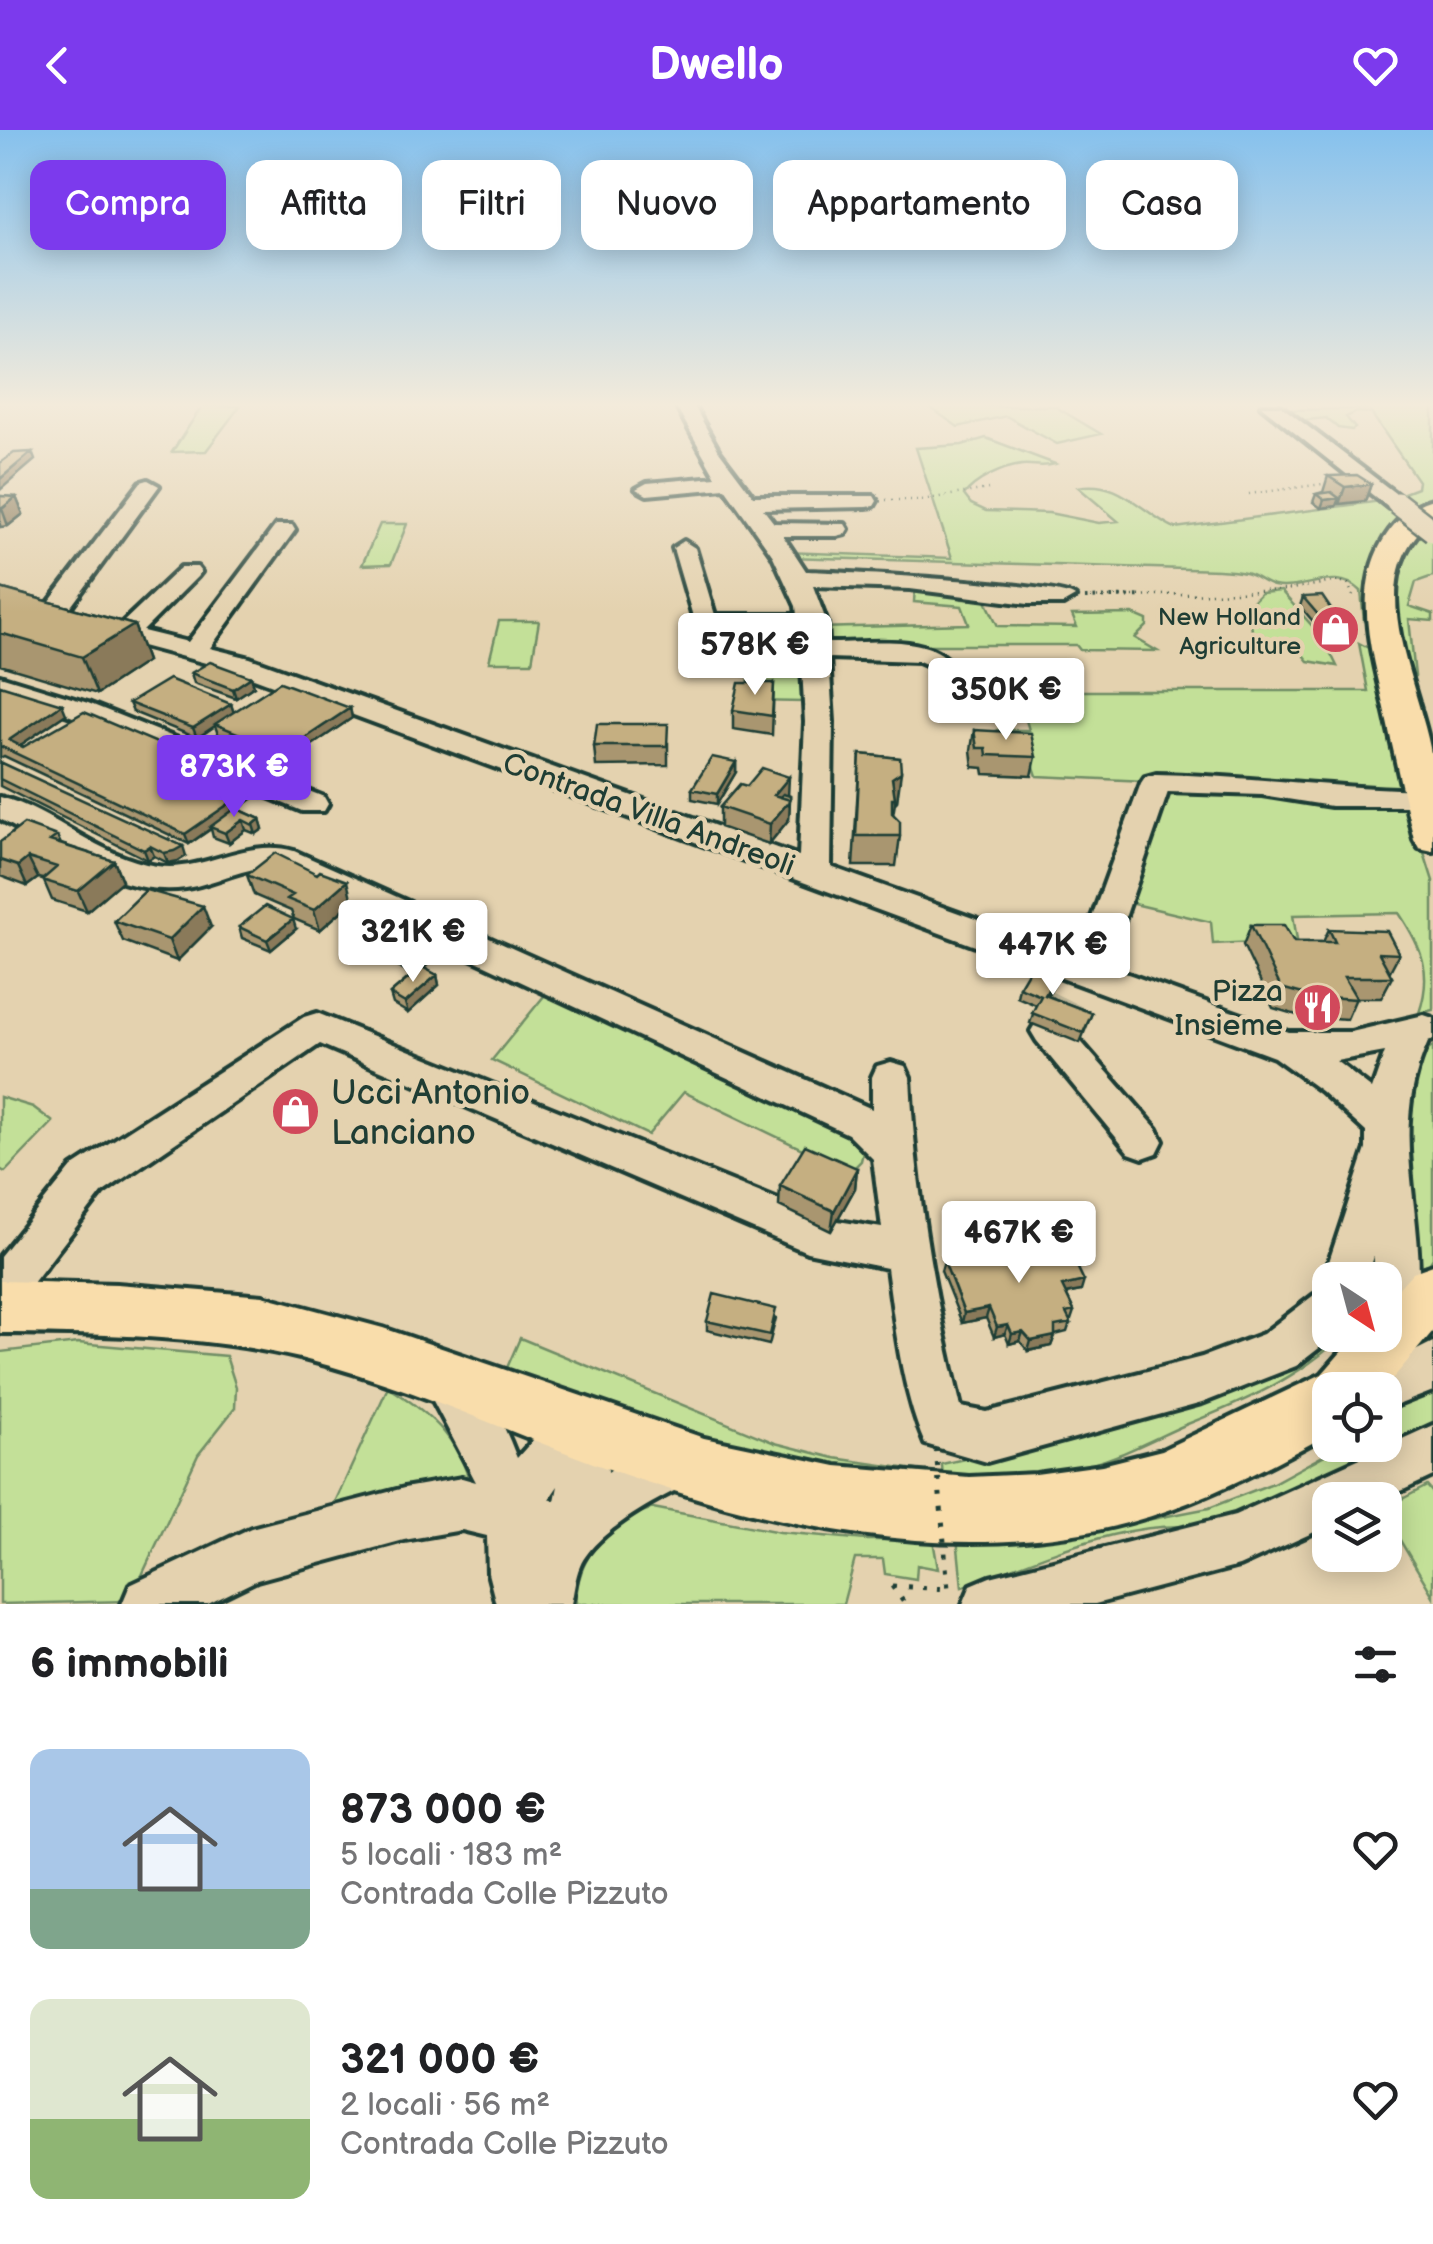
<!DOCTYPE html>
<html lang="it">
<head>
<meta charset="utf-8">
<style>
  body { margin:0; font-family:"Balsamiq Sans",sans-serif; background:#f2f2f2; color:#202124; height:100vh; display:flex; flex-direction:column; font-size:38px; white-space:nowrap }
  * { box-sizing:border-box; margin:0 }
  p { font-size:32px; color:#757577 }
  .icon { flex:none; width:55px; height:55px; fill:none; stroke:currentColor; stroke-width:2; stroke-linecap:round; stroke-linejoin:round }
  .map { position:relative; height:1474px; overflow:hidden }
  .details { display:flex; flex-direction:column; background:#fff; flex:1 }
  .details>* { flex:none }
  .top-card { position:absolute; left:30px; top:30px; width:1375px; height:90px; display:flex; gap:20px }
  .needle { width:65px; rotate:144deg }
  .controls { position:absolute; left:1312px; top:1132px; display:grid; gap:20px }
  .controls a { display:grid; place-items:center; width:90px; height:90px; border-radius:20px; background:#fff; box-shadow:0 5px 25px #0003; font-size:50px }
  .price { position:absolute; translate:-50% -85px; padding:0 22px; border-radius:10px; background:#fff; color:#222; font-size:32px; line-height:65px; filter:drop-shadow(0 2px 5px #0008) }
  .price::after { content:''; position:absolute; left:50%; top:60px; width:30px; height:22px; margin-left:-15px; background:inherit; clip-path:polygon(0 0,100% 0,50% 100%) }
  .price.active { background:#7c3aed; color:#fff }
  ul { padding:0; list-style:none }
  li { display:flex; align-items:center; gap:30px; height:250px; padding:0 30px }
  li span { display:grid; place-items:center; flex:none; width:280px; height:200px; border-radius:20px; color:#555 }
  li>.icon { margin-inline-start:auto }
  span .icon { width:120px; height:120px; fill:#fffc; stroke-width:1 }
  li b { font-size:42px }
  h2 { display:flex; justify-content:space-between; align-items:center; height:120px; padding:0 30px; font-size:42px }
  .pill { padding:0 35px; border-radius:20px; background:#fff; box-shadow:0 5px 25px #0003; font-size:35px; line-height:90px }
  .pill.active { background:#7c3aed; color:#fff }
  header { display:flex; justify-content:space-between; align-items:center; height:130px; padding:0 30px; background:#7c3aed; color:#fff; font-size:45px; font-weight:800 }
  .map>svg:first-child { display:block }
</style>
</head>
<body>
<header><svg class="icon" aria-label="back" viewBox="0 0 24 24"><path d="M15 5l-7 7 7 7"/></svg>Dwello<svg class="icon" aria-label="heart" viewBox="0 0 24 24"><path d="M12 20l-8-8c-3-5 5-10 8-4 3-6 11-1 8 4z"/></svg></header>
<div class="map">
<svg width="1433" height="1474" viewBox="0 0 1433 1474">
  <rect width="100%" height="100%" fill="#e4d2af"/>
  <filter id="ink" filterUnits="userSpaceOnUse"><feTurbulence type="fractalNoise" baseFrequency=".01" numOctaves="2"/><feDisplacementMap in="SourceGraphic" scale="20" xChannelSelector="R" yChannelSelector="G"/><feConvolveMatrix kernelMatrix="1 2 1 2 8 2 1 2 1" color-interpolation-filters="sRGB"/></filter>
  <g filter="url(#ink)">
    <path fill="#c3e098" stroke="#718e66" stroke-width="2.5" d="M202 276H240L206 321 172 322Z
      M928 276H1054L1101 304 1057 314 1006 286 958 297Z
      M1365 276H1433V369L1415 377 1396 366 1417 358 1418 351 1371 283 1357 282 1346 287 1355 298 1352 300 1338 298 1326 288 1297 291 1281 280 1366 279Z
      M986 308 1055 334C1042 338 1034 334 1022 335 1003 337 975 350 964 365L971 374 986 381 1049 383 1099 393 1118 391 1078 357C1121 349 1140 382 1175 398L1381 371 1404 388C1371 417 1369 451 1369 493L1364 491 1361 461C1336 436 1303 462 1274 456 1265 454 1259 448 1251 445 1242 441 1229 441 1219 440L788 427 785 422 952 428 916 318 962 315Z
      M380 394H407L391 434 362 435Z
      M1420 399 1433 408V446L1416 452 1409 476 1433 484V491L1409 489 1415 546H1404L1393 454 1398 430Z
      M915 456 964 461 962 469 986 471 998 496 1077 497 1072 485 1133 484 1147 490V496L1135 508 1157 521 1080 520 1076 515H823L817 498 969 494 962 476 914 472Z
      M1281 461 1323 508 1337 536 1308 531 1299 520 1243 518 1252 501 1249 475 1261 463Z
      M499 491H539L532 532H489Z
      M1359 513 1372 520 1406 663 1037 646 1028 619 1001 618 997 600H1029L1017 561H1368Z
      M716 538 805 540 803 572 748 571 749 545H716Z
      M1167 660 1266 661 1409 675 1433 751V880L1419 883C1433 842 1422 818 1399 783L1293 785 1297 810 1213 814 1211 792 1126 772Z
      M553 855 829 983 864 1017 861 1031 850 1042 684 962 648 1005 492 930Z
      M1433 916V1128L1424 1143 1413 1140C1410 1086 1385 950 1433 916Z
      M0 967 33 977 53 992 5 1042 0 1039Z
      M1330 1205H1343C1298 1249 1243 1272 1185 1295 1162 1305 1139 1317 1116 1326 1060 1348 1002 1353 943 1351L942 1334 1013 1318Z
      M520 1208 775 1313 834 1328 930 1342 926 1357 772 1333 506 1240Z
      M78 1213 226 1226 236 1257 235 1278 198 1325 130 1471 0 1474V1222Z
      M1433 1252V1308L1224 1401C1137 1381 1043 1428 962 1457L957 1408 1126 1394 1209 1378 1273 1353 1343 1315H1385V1287Z
      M388 1257C432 1284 466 1314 472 1368L324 1396Z
      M1427 1356 1433 1363V1466L1385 1385V1378Z
      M653 1378 780 1402 866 1410H933L938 1439 917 1435 916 1449 885 1444 883 1429H855L843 1474H576C576 1427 609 1391 653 1378Z"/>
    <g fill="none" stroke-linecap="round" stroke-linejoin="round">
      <path stroke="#bdb496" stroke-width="36" stroke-dasharray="36 19" stroke-linecap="butt" d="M1050 901 1079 842"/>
      <defs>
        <path id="minor" d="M676 276H694L719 321 753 366H874L877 371 874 376 866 377 763 379 774 393 845 394 848 399 845 404 837 406H783L806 441C840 442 1064 454 1075 467L1063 474H1028L910 459 813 456 827 493 828 513C868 514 939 500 957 543L944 551 935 549 928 535 919 531 829 528 833 592 831 737 1289 902H1351L1424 885 1433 888V910L1428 912C1389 998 1421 1068 1419 1157 1418 1178 1419 1198 1410 1217L1394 1224 1378 1217 1372 1205H1385V1150H1374V1126L1367 1150H1330V1205H1336L1296 1236 1202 1273 987 1332 925 1314C902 1260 895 1196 887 1138L807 1122 320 914 102 1063 16 1175 0 1181V1126L72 1037 304 887 317 883 825 1089 882 1098 873 1029 848 1004 277 738C245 735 218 753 186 758 120 768 55 719 0 689V667C55 681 98 727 157 736 204 743 246 707 294 721L872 979V947L877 936 891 932 905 936 910 947C915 1058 934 1169 961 1277L987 1282 1202 1227 1263 1204 1314 1165 1327 1160 1323 1150 1366 1019V1002L1321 961 1274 927 232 540 90 502 86 497 99 489 120 495 181 437H197L201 442 197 447 143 501 188 512 276 395H292L295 400 210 518 250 528 799 726 805 592 800 500 696 497 673 418 684 411 695 418 715 485H797L796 476 773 426 725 358 647 365 636 359 647 353 716 347ZM1385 922 1372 959 1336 931Z
          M1261 276H1281L1408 373 1397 379 1389 378Z
          M148 350 159 356 61 490H43L40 485 43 480 141 352Z
          M0 546 88 573 324 667 328 674 324 681H302L68 585 0 563Z
          M1156 644C1246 646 1333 658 1423 660L1433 662V676H1331L1262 665 1168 662 1114 820 1109 829 1097 832 1085 829 1080 820 1141 653 1145 647Z
          M1050 887 1063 891 1157 999 1163 1011 1157 1023 1143 1028 1129 1023 1037 911 1031 901 1037 891Z
          M1433 1212V1261L1385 1280V1260H1344L1351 1243 1393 1232Z
          M446 1227C482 1241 503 1293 517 1328L551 1290 580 1273 597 1281 605 1298 608 1342 631 1325 680 1307 698 1314 705 1332 698 1350C664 1364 595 1401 580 1436 575 1447 574 1462 571 1474H496L488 1443 487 1406 462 1400 404 1410 257 1450 208 1474H122L130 1455 251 1398 404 1358 462 1348 476 1352 422 1250 429 1234ZM558 1356 555 1371 549 1369Z
          M1433 1295V1346L1382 1370H1330V1395L1239 1436 1095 1474H963L971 1455 990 1447 1235 1385Z"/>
        <path id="major" d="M1433 369V390C1354 448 1425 561 1433 636 1433 664 1433 694 1433 721L1419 718 1414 709C1404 669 1395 628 1386 587 1373 526 1348 456 1390 400 1401 386 1416 373 1433 369Z
          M1433 1135V1201L1383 1260H1330V1303C1267 1338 1201 1373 1131 1392 948 1441 749 1393 577 1327 486 1292 396 1252 300 1228 204 1205 99 1204 0 1203V1151L117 1154 263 1166 383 1198 704 1308 836 1336 969 1347 1036 1344 1102 1335 1162 1320 1322 1244 1356 1205H1385V1173L1413 1142Z"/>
      </defs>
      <use href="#minor" stroke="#1f3d34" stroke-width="8"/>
      <use href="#major" stroke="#1f3d34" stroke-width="8"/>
      <path stroke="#1f3d34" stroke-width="2.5" stroke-dasharray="1 5" stroke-linecap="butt" d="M1249 364 1330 353
        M886 370H921L988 359
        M1085 468 1285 460 1339 451 1348 454 1354 468"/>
      <path stroke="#1f3d34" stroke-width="4" stroke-dasharray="2.5 6" stroke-linecap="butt" d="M1085 468 1143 466"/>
      <path stroke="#1f3d34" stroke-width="5" stroke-dasharray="4 11" stroke-linecap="butt" d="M892 1456 948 1459
        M892 1456 905 1474"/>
      <use href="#minor" fill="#e4d2af" fill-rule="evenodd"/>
      <use href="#major" fill="#f9ddab" fill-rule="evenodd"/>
      <defs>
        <path id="minor-bridge" d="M1397 373 1433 401"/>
      </defs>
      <use href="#minor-bridge" stroke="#1f3d34" stroke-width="26" stroke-linecap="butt"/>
      <path stroke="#1f3d34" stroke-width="5" stroke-dasharray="4 11" stroke-linecap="butt" d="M936 1318 948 1459"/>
      <use href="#minor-bridge" stroke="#e4d2af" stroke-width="21"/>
    </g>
    <path fill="#a9966f" stroke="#1f3d34" stroke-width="2.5" d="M1328 346 1371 354 1365 371 1339 374 1337 373 1336 376 1321 378 1313 372 1316 364 1323 362Z
      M0 366 16 367 23 384 8 396 0 397Z
      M0 458 134 495 147 531 97 564 0 535Z
      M1303 467 1341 494 1338 503H1323L1300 476Z
      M191 543 251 547 254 556 236 568 194 553Z
      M774 553 772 605 733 599V580Z
      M0 555 66 584 20 615 259 664 238 679 260 689 263 699 256 704 246 700 229 713 213 707 211 699 189 714 4 626 0 628Z
      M129 573 231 574 233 582 350 578 352 588 287 632 250 617 252 625 239 634 221 627 217 617 230 609 218 604 215 596 197 608 133 582Z
      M974 600 1036 627 1032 646 984 644 983 638 973 637 971 620Z
      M668 613V635L596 636 594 616Z
      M860 624 900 628 897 671 895 673 893 685 900 706 896 736H853Z
      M0 632 186 726 178 731 168 733 154 726 148 730 0 656Z
      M736 632V642L717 674 692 669V659Z
      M788 665 790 666 789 689 769 714 720 697V677Z
      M57 706 61 714 114 731 122 751 87 781 52 770 43 749 38 748 27 756 0 746V712Z
      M247 745 352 772 320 800 294 789 291 781 254 765Z
      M114 791 211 797 177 831 123 811Z
      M1251 795 1294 812H1323L1329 799 1399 824 1389 843 1392 847 1381 868H1356L1347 889 1300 886 1273 878 1243 815Z
      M239 797 296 799 271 820 242 808Z
      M441 799 445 819 424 838 437 845 439 855 408 883 393 874 390 864 412 845 373 824 367 804Z
      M1058 847 1047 866 1092 883 1080 913 1030 893 1036 875 1017 867 1019 857Z
      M857 1038 855 1058 831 1101 779 1076 780 1056Z
      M944 1131 1081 1161 1066 1164 1074 1181 1067 1202 1055 1205 1051 1216 1028 1221 1020 1211 1009 1214 1005 1204 994 1207 986 1188 962 1193 941 1141Z
      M776 1188 769 1215 707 1200V1191Z"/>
    <path fill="#8a7a5a" stroke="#1f3d34" stroke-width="2.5" d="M32 322 35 330 0 360V349Z
      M1371 354 1365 371 1339 374 1345 357Z
      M16 367 23 384 8 396 2 379Z
      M1339 368 1336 376 1321 378 1324 370Z
      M134 495 147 531 97 564 82 527Z
      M251 547 254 556 236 568 233 559Z
      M62 574 66 584 13 620 9 610Z
      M231 574 234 583 197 608 193 598Z
      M350 578 352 588 287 632 284 622Z
      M249 616 252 625 239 634 236 625Z
      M736 632V642L717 674V664Z
      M901 642 897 671 895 673 892 648Z
      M789 647 788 667 780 676 774 665Z
      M256 655 259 664 189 714 185 704Z
      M790 670 789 689 769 714 770 694Z
      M260 689 263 699 256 704 253 695Z
      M243 690 246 700 229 713 225 703Z
      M150 716 154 726 148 730 144 720Z
      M183 716 186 726 178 731 168 733 164 723Z
      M28 728 38 748 27 756 18 736Z
      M114 731 122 751 87 781 78 761Z
      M347 751 352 772 320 800 314 780Z
      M203 776 211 797 177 831 169 810Z
      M293 789 296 799 271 820 267 810Z
      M441 799 445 819 414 846 409 826Z
      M1060 837 1058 847 1043 875 1045 865Z
      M437 845 439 855 408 883 405 873Z
      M857 1038 855 1058 831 1101 834 1081Z
      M1084 1151 1081 1161 1059 1165 1062 1156Z
      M989 1178 986 1188 962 1193 964 1183Z
      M1008 1195 1005 1204 994 1207 997 1197Z
      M1023 1202 1020 1211 1009 1214 1012 1204Z
      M1055 1206 1051 1216 1028 1221 1031 1211Z"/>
    <path fill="#c5af81" stroke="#1f3d34" stroke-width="2.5" d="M32 322 0 349V333L14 323Z
      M1357 345 1371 354 1345 357 1328 346Z
      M1331 362 1339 368 1324 370 1316 364Z
      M0 366 16 367 0 380Z
      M0 458 134 495 82 527 0 503Z
      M1322 466 1341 494H1326L1303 467Z
      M210 532 251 547 233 559 191 543Z
      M169 549 231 574 193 598 129 573Z
      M280 552 350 578 284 622 215 594Z
      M739 553H774L772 586 733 580Z
      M0 555 62 574 9 610 23 617 84 582 256 655 185 704 0 616Z
      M597 594H668L667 616H594Z
      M974 600 1031 603 1036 627 987 625 986 618H977Z
      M230 608 249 616 236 625 217 617Z
      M860 624 900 628 901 642 892 648 895 668H892V683L900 691V706H856Z
      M712 627 736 632 717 664 692 659Z
      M0 632 183 716 174 721 164 723 150 716 144 720 0 649Z
      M762 638 789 647 774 665 790 670 770 694 720 677 740 654 747 656Z
      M783 664 790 666 789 676 790 670 780 667Z
      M236 678 260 689 253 695 243 690 225 703 210 697Z
      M24 694 57 706 50 711 114 731 78 761 42 750 57 737 28 728 18 736 0 730V712Z
      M275 723 317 744 320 741 347 751 314 780 287 769 293 765 247 745Z
      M146 760 203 776 169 810 114 791Z
      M265 776 293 789 267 810 239 797Z
      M399 778 441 799 409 826 367 804Z
      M1251 795H1284L1294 812H1335L1329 799 1387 801 1399 824 1379 823 1392 847H1344L1357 869 1310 866 1281 858Z
      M1036 828 1060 837 1045 865 1092 883 1083 903 1032 883 1041 866 1019 857Z
      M422 837 437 845 405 873 390 864Z
      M805 1015 857 1038 834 1081 780 1056Z
      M1063 1107 1084 1151 1062 1156 1074 1181 1066 1183 1071 1193 1055 1196V1206L1031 1211 1023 1202 1012 1204 1008 1195 997 1197 989 1178 964 1183 944 1131Z
      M714 1164 776 1179 770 1205 707 1191Z"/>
  </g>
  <linearGradient id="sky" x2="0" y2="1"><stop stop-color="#86c1ed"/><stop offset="0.57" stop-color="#f3ebdb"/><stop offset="1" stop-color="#f3ebdb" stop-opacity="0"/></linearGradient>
  <rect width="1433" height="482" fill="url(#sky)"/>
  <defs>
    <symbol id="shop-disc" viewBox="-11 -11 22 22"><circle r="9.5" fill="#d1495b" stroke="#e4d2af"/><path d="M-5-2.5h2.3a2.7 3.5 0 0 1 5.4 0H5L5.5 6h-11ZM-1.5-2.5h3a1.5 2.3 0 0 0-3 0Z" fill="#fff"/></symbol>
    <symbol id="restaurant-disc" viewBox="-11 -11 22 22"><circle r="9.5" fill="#d1495b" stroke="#e4d2af"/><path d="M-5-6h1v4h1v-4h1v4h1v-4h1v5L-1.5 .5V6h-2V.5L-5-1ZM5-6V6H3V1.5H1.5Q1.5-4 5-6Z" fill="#fff"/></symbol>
  </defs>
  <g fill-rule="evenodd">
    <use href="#shop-disc" x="1308" y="472" width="55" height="55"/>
    <use href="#restaurant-disc" x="1290" y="850" width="55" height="55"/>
    <use href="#shop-disc" x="268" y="954" width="55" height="55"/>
  </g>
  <g text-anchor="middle" stroke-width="9" stroke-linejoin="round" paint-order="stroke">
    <g font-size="25" fill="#1f3d34" stroke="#e4d2af" text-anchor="end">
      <text x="1301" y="495">New Holland<tspan x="1301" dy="29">Agriculture</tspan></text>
    </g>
    <g font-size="30" fill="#1f3d34" stroke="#e4d2af">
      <text transform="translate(649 684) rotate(20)" y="10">Contrada Villa Andreoli</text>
    </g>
    <g font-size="30" fill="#1f3d34" stroke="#e4d2af" text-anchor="end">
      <text x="1283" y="871">Pizza<tspan x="1283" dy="34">Insieme</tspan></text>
    </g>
    <g font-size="35" fill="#1f3d34" stroke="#e4d2af" text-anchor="start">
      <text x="331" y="974">Ucci Antonio<tspan x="331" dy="40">Lanciano</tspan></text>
    </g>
  </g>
</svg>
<div class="controls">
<a><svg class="needle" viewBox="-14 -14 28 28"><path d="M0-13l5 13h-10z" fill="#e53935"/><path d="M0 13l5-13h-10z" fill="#757577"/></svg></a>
<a><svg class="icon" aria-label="locate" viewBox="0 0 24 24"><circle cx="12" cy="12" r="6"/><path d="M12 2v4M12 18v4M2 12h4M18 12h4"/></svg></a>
<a><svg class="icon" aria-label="layers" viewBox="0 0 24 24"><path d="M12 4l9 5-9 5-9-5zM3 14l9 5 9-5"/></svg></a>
</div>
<b class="price" style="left:755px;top:568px">578K €</b>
<b class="price" style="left:1006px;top:613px">350K €</b>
<b class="price active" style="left:234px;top:690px">873K €</b>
<b class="price" style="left:413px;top:855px">321K €</b>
<b class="price" style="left:1053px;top:868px">447K €</b>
<b class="price" style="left:1019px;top:1156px">467K €</b>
<div class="top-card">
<a class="pill active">Compra</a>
<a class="pill">Affitta</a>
<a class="pill">Filtri</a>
<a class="pill">Nuovo</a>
<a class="pill">Appartamento</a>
<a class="pill">Casa</a>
</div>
</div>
<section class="details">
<h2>6 immobili<svg class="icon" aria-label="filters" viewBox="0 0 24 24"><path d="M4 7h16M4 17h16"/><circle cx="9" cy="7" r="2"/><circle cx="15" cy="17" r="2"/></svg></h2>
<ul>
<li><span style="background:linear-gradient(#a9c7e8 70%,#7fa58c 0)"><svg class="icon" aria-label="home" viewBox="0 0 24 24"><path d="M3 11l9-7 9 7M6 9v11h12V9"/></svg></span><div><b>873 000 €</b><p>5 locali · 183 m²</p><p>Contrada Colle Pizzuto</p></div><svg class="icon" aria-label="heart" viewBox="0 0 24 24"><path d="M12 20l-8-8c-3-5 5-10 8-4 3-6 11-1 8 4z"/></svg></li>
<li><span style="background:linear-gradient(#dfe7d0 60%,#8fb573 0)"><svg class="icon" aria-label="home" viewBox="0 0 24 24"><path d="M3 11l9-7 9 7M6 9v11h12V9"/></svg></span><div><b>321 000 €</b><p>2 locali · 56 m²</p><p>Contrada Colle Pizzuto</p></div><svg class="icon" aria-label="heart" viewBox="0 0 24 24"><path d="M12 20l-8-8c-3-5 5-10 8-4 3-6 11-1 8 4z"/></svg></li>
</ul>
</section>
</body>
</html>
